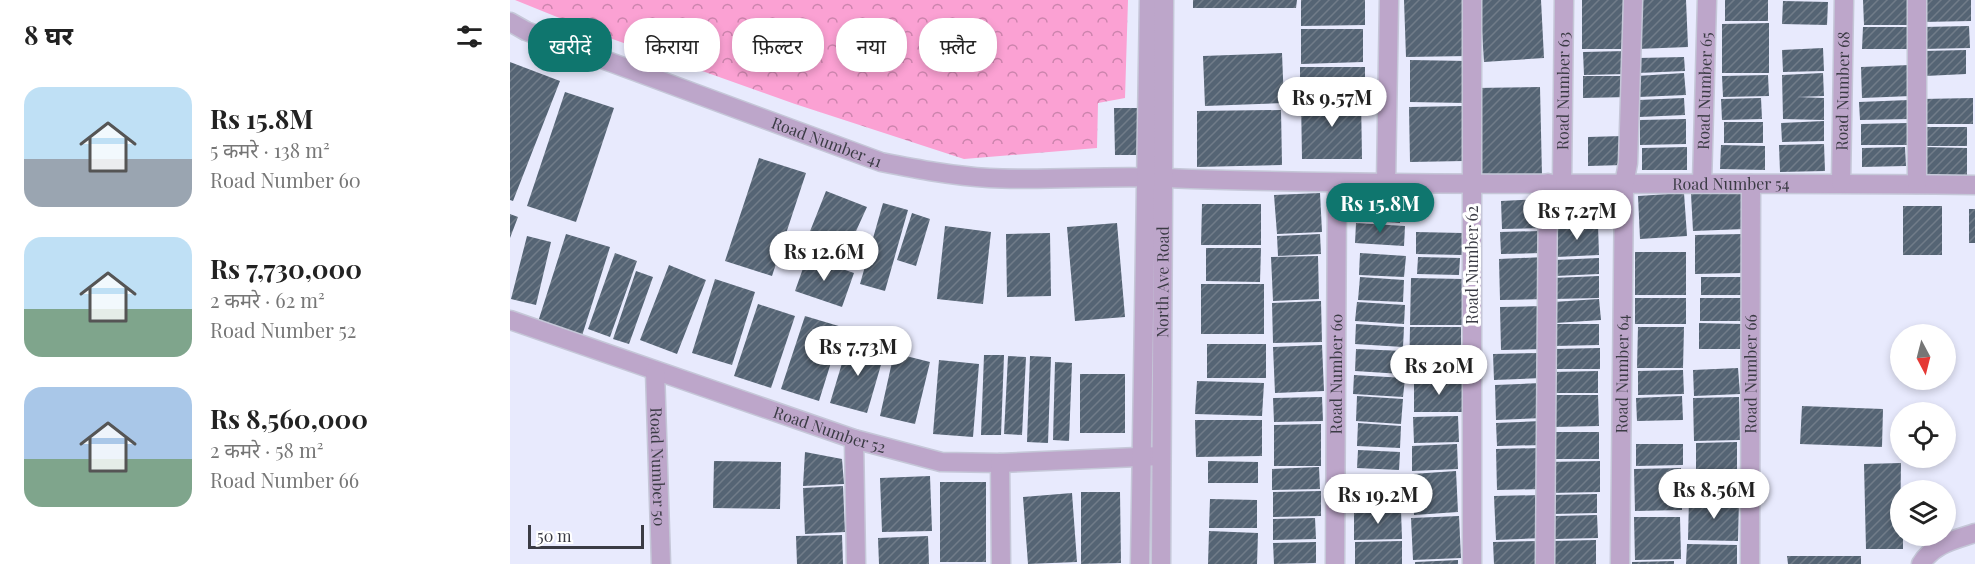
<!DOCTYPE html>
<html lang="hi">
<head>
<meta charset="utf-8">
<style>
  body { margin:0; font-family:"Playfair Display","Noto Sans Devanagari",serif; background:#f6f6f6; color:#222; height:100vh; display:flex; flex-direction:column; font-size:22px; white-space:nowrap }
  * { box-sizing:border-box; margin:0 }
  p { font-size:20px; color:#767676 }
  .icon { flex:none; width:33px; height:33px; fill:none; stroke:currentColor; stroke-width:2; stroke-linecap:round; stroke-linejoin:round }
  .map { position:relative; flex:1; overflow:hidden }
  .sheet { display:flex; flex-direction:column; background:#fff; width:510px }
  .sheet>* { flex:none }
  .banner { position:absolute; left:18px; top:18px; width:570px; height:54px; display:flex; gap:12px }
  .needle { width:39px; rotate:173deg }
  .fabs { position:absolute; left:1380px; top:324px; display:grid; gap:12px }
  .fabs a { display:grid; place-items:center; width:66px; height:66px; border-radius:50%; background:#fff; box-shadow:0 3px 9px #0003; font-size:30px }
  .scale { position:absolute; left:18px; bottom:15px; width:116px; box-sizing:border-box; padding-left:6px; border:3px solid #3a3b44; border-top:0; font-size:16px; line-height:21px; white-space:nowrap; color:#3a3b44; -webkit-text-stroke:4px #fff; paint-order:stroke }
  .price { position:absolute; translate:-50% -51px; padding:0 14px; border-radius:21px; background:#fff; color:#222; font-size:20px; line-height:39px; filter:drop-shadow(0 2px 3px #0008) }
  .price::after { content:''; position:absolute; left:50%; top:36px; width:18px; height:14px; margin-left:-9px; background:inherit; clip-path:polygon(0 0,100% 0,50% 100%) }
  .price.on { background:#0f766e; color:#fff }
  ul { padding:0; list-style:none }
  li { display:flex; align-items:center; gap:18px; height:150px; padding:0 24px }
  li span { display:grid; place-items:center; flex:none; width:168px; height:120px; border-radius:18px; color:#555 }
  li>.icon { margin-inline-start:auto }
  span .icon { width:72px; height:72px; fill:#fffc; stroke-width:1 }
  li b { font-size:26px }
  h2 { display:flex; justify-content:space-between; align-items:center; height:72px; padding:0 24px; font-size:26px }
  .tag { padding:0 21px; border-radius:24px; background:#fff; box-shadow:0 3px 9px #0003; font-size:21px; line-height:54px }
  .tag.on { background:#0f766e; color:#fff }
  main { display:flex; flex:1; min-height:0 }
  .map>svg:first-child { display:block }
</style>
</head>
<body>
<main>
<section class="sheet">
<h2>8 घर<svg class="icon" aria-label="filters" viewBox="0 0 24 24"><path d="M4 7h16M4 17h16"/><circle cx="9" cy="7" r="2"/><circle cx="15" cy="17" r="2"/></svg></h2>
<ul>
<li><span style="background:linear-gradient(#bfe0f5 60%,#9aa5b1 0)"><svg class="icon" aria-label="home" viewBox="0 0 24 24"><path d="M3 11l9-7 9 7M6 9v11h12V9"/></svg></span><div><b>Rs 15.8M</b><p>5 कमरे · 138 m²</p><p>Road Number 60</p></div></li>
<li><span style="background:linear-gradient(#bfe0f5 60%,#7fa58c 0)"><svg class="icon" aria-label="home" viewBox="0 0 24 24"><path d="M3 11l9-7 9 7M6 9v11h12V9"/></svg></span><div><b>Rs 7,730,000</b><p>2 कमरे · 62 m²</p><p>Road Number 52</p></div></li>
<li><span style="background:linear-gradient(#a9c7e8 60%,#7fa58c 0)"><svg class="icon" aria-label="home" viewBox="0 0 24 24"><path d="M3 11l9-7 9 7M6 9v11h12V9"/></svg></span><div><b>Rs 8,560,000</b><p>2 कमरे · 58 m²</p><p>Road Number 66</p></div></li>
</ul>
</section>
<div class="map">
<svg width="1465" height="564" viewBox="0 0 1465 564">
  <defs>
    <pattern id="park-crowns" width="20" height="18" patternUnits="userSpaceOnUse" patternTransform="scale(1.5)"><rect width="20" height="18" fill="#fba1d3"/><path d="M2 6a3 3 0 1 1 6 0M12 15a3 3 0 1 1 6 0" fill="none" stroke="#cc84ad"/></pattern>
    <pattern id="building-hatch" width="6" height="6" patternUnits="userSpaceOnUse" patternTransform="scale(1.5)"><rect width="6" height="6" fill="#556474"/><path d="M-1 1l2-2M0 6l6-6M5 7l2-2" fill="none" stroke="#717c89"/></pattern>
  </defs>
  <rect width="100%" height="100%" fill="#e8eafd"/>
  <path fill="url(#park-crowns)" d="M5 0H618L615 98 588 103 587 148 454 159 285 104 94 36Z"/>
  <path fill="url(#building-hatch)" d="M683 0H787L786 8H683Z
    M791 0H855V25L791 26Z
    M894 0H958L959 56 896 57Z
    M970 0H1031L1034 58 974 62Z
    M1072 0H1121V49H1072Z
    M1125 0H1176L1178 47 1127 49Z
    M1215 0H1258V21H1215Z
    M1353 0H1402V25H1354Z
    M1412 0H1461V21L1412 22Z
    M1273 1 1318 2 1317 25 1272 24Z
    M1259 23V73H1212V24Z
    M1459 26 1460 48 1413 49V27Z
    M1353 27H1401V49H1352Z
    M791 29H853V62L791 64Z
    M1313 48 1314 71 1273 72 1272 50Z
    M1456 50V74L1415 76 1414 51Z
    M1117 51 1118 74 1074 75 1073 52Z
    M772 53 774 103 695 106 693 56Z
    M1174 57 1175 71 1128 73V58Z
    M900 60 956 61 955 103 900 102Z
    M0 62 50 81 3 201 0 200Z
    M1400 65 1401 96 1352 98 1351 67Z
    M790 67H855V94L790 95Z
    M1174 73 1176 95 1128 97 1127 76Z
    M1313 73 1314 96 1287 97 1314 98V120L1273 119 1272 75Z
    M1258 75 1259 96 1213 97 1212 76Z
    M1073 76H1117L1118 97 1073 98Z
    M1030 87 1032 176 967 178 965 88Z
    M55 92 104 108 66 222 17 206Z
    M791 98H851L852 159H792Z
    M1174 98 1175 115 1129 117V100Z
    M1251 98 1252 119 1212 120 1211 99Z
    M1463 98V124H1413L1412 99Z
    M1399 100V119L1350 120 1349 102Z
    M953 106 954 161 900 162 899 107Z
    M604 108H630V155H605Z
    M771 110 772 165 687 167V111Z
    M1176 119V144L1130 145V120Z
    M1314 121V141L1272 142 1271 123Z
    M1214 122H1253V143H1214Z
    M1399 123 1400 145H1351V124Z
    M1410 127H1457V146H1410Z
    M1113 136 1114 165 1078 166V137Z
    M1314 144 1315 171 1270 172 1269 145Z
    M1211 145 1255 146V170L1210 169Z
    M1177 147V170H1132V148Z
    M1395 147 1396 166 1352 167V148Z
    M1414 147 1457 148V177H1414Z
    M249 158 296 173 262 276 215 261Z
    M316 191 357 207 331 264 293 249Z
    M1232 192 1234 229 1183 231 1181 194Z
    M810 193 812 232 767 234 764 195Z
    M1174 193 1177 236 1130 239 1128 196Z
    M851 197 892 200 890 223 850 220Z
    M1034 199 1035 228 992 229 991 201Z
    M373 203 398 210 375 291 350 284Z
    M692 204H751V245H691Z
    M1393 206H1432V255H1393Z
    M1459 209H1465V243H1459Z
    M402 213 420 219 406 266 387 260Z
    M0 214 8 217 0 238Z
    M607 223 615 317 565 321 557 227Z
    M846 223 895 226 894 246 845 243Z
    M1088 225 1089 255 1046 257 1045 227Z
    M435 226 481 232 473 304 427 299Z
    M1031 231V253L991 254 990 232Z
    M906 232 952 233V255L906 254Z
    M540 233 541 296 497 297 496 234Z
    M56 234 100 247 71 339 27 325Z
    M810 234 811 254 768 256 767 236Z
    M1233 234V273L1185 274V235Z
    M17 236 41 242 26 305 1 299Z
    M696 248H751L750 282 696 281Z
    M1125 252H1176V295H1125Z
    M105 253 127 261 100 337 78 329Z
    M850 253 896 256 894 277 849 275Z
    M808 256 809 299 763 301 761 257Z
    M297 257 344 273 332 307 285 291Z
    M908 257 950 258 949 275 907 274Z
    M1035 257 1036 299 990 300 989 259Z
    M1089 258V274L1045 276 1044 260Z
    M159 265 196 280 167 354 130 340Z
    M126 271 143 277 119 344 103 339Z
    M1089 276V298L1043 299 1042 278Z
    M850 277 894 280 893 302 848 300Z
    M1191 277H1234V295H1191Z
    M901 278 953 279 952 325H900Z
    M205 279 245 292 222 365 182 353Z
    M691 284H754V334H691Z
    M1125 298H1176V324H1125Z
    M1190 298H1231V321H1190Z
    M1089 299 1091 320 1045 323 1043 302Z
    M811 301 812 342 763 343 762 303Z
    M847 302 895 305 894 324 845 321Z
    M248 304 285 316 261 388 224 376Z
    M1032 306 1033 349 991 350 990 307Z
    M295 316 332 327 309 401 271 389Z
    M1189 323 1232 324V349H1189Z
    M846 324 894 327 893 347 845 344Z
    M1043 324H1089V345L1044 346Z
    M900 327H951V376L899 375Z
    M1128 327H1174L1173 368H1127Z
    M339 340 375 351 357 413 320 403Z
    M697 344H756V378H697Z
    M812 345 814 391 765 393 763 347Z
    M1090 348V369H1045V349Z
    M846 349 894 351 892 374 845 371Z
    M384 353 420 362 405 424 370 416Z
    M1031 353 1032 378 984 380 983 354Z
    M474 355H494L491 435H471Z
    M498 356 516 357 512 435 494 434Z
    M520 356 541 357 538 443 517 442Z
    M429 360 469 364 463 437 423 434Z
    M545 362 562 363 559 441 543 440Z
    M1228 368 1230 394 1184 396 1183 370Z
    M1173 370 1174 394 1128 395V371Z
    M1088 371V393H1042V372Z
    M570 374H615V433H570Z
    M844 375 895 378 893 397 843 394Z
    M953 379V412H904V380Z
    M687 381 754 383 752 416 685 414Z
    M1031 383 1033 418 986 420 985 385Z
    M1042 395H1088L1089 426 1043 427Z
    M847 396 893 399 891 424 846 421Z
    M1172 396 1173 420 1127 421 1126 398Z
    M812 397 813 421 764 422 763 398Z
    M1229 397 1230 440 1184 441 1183 398Z
    M1292 406 1373 409 1372 447 1290 444Z
    M948 416 949 442 904 443 903 417Z
    M685 420H752V456L686 457Z
    M1032 421 1033 445 987 446 986 423Z
    M848 423 891 426 890 448 847 446Z
    M811 424V466H764V425Z
    M1043 432H1089V459H1043Z
    M1227 442V469L1186 470V443Z
    M947 444 948 469 902 471V446Z
    M1126 444H1173V465L1126 466Z
    M1031 448 1032 489 987 490 986 449Z
    M848 450 890 452 889 470 847 468Z
    M295 452 332 459 334 484 293 486Z
    M204 461 271 462 270 509 203 508Z
    M698 461 748 462V483H698Z
    M1090 461V492L1038 493 1037 462Z
    M1391 463 1390 536H1393V549H1356L1354 464Z
    M809 467 810 489 762 490V469Z
    M1171 468 1172 510 1125 511 1124 469Z
    M946 471 948 512 904 515 902 474Z
    M1227 471V495H1184V472Z
    M420 476 422 531 372 532 370 478Z
    M430 482H476V562H430Z
    M892 484 893 503 846 504 845 486Z
    M333 486 335 532 295 534 293 488Z
    M811 491V516L763 517V492Z
    M571 492H610L611 563 571 564Z
    M562 493 567 562 518 564 513 497Z
    M1087 494V513L1041 514 1040 495Z
    M1032 495 1033 538 986 540 984 496Z
    M1179 498 1229 499 1228 541 1178 540Z
    M700 499 747 500V528H699Z
    M891 510 892 539 844 540V512Z
    M1087 515 1088 538 1045 539V516Z
    M949 516 951 558 903 560 901 518Z
    M1124 517H1170L1171 559 1125 560Z
    M805 518 806 539 763 540V519Z
    M699 531 748 533 747 564H698Z
    M332 535 333 564H287L286 536Z
    M418 536 419 564H369L368 538Z
    M1086 540V564H1043L1042 541Z
    M892 541V564H845V542Z
    M1030 541 1031 564H984L983 542Z
    M806 542V563L764 564 763 543Z
    M1177 544 1227 545V564H1176Z
    M1277 556H1351V564H1278Z
    M948 560V564H905V562Z
    M1164 561V564H1122V562Z"/>
  <g fill="none" stroke-linecap="round" stroke-linejoin="round">
    <defs>
      <g id="minor">
        <path id="s1" d="M0 22 16 31 371 162C407 169 443 176 479 178 538 181 597 175 656 178 925 188 1195 181 1465 185"/>
        <path d="M876 183 879 0"/>
        <path id="s2" d="M1052 183 1054 0"/>
        <path id="s3" d="M1192 183 1197 0"/>
        <path id="s4" d="M1331 183 1334 0"/>
        <path d="M1407 184V0"/>
        <path id="s5" d="M0 320 344 439 431 462 490 463 651 456"/>
        <path id="s6" d="M145 371 151 564"/>
        <path d="M344 439 346 564"/>
        <path d="M490 463 491 564"/>
        <path d="M630 564 639 0"/>
        <path id="s7" d="M651 564 654 0"/>
        <path id="s8" d="M825 564 827 184"/>
        <path d="M962 564V0"/>
        <path d="M1035 564 1038 183"/>
        <path id="s9" d="M1110 564 1114 184 1118 163 1123 0"/>
        <path id="s10" d="M1240 564 1241 184"/>
        <path d="M1411 564C1423 544 1444 540 1465 533"/>
      </g>
    </defs>
    <use href="#minor" stroke="#c5c7d8" stroke-width="21"/>
    <use href="#minor" stroke="#bda6ca" stroke-width="18"/>
  </g>
  <g text-anchor="middle" stroke-width="6" stroke-linejoin="round" paint-order="stroke">
    <g font-size="16" fill="#3a3b44" stroke="#fff">
      <text dy="6" stroke="none"><textPath href="#s4" startOffset="92">Road Number 68</textPath></text>
      <text dy="6" stroke="none"><textPath href="#s2" startOffset="92">Road Number 63</textPath></text>
      <text dy="6" stroke="none"><textPath href="#s3" startOffset="92">Road Number 65</textPath></text>
      <text dy="6" stroke="none"><textPath href="#s1" startOffset="339">Road Number 41</textPath></text>
      <text dy="6" stroke="none"><textPath href="#s1" startOffset="1248">Road Number 54</textPath></text>
      <text transform="translate(962 265) rotate(-90)" y="6">Road Number 62</text>
      <text dy="6" stroke="none"><textPath href="#s7" startOffset="282">North Ave Road</textPath></text>
      <text dy="6" stroke="none"><textPath href="#s8" startOffset="190">Road Number 60</textPath></text>
      <text dy="6" stroke="none"><textPath href="#s9" startOffset="190">Road Number 64</textPath></text>
      <text dy="6" stroke="none"><textPath href="#s10" startOffset="190">Road Number 66</textPath></text>
      <text dy="6" stroke="none"><textPath href="#s5" startOffset="338">Road Number 52</textPath></text>
      <text dy="6" stroke="none"><textPath href="#s6" startOffset="96">Road Number 50</textPath></text>
    </g>
  </g>
</svg>
<div class="fabs">
<a><svg class="needle" viewBox="-14 -14 28 28"><path d="M0-13l5 13h-10z" fill="#e53935"/><path d="M0 13l5-13h-10z" fill="#767676"/></svg></a>
<a><svg class="icon" aria-label="locate" viewBox="0 0 24 24"><circle cx="12" cy="12" r="6"/><path d="M12 2v4M12 18v4M2 12h4M18 12h4"/></svg></a>
<a><svg class="icon" aria-label="layers" viewBox="0 0 24 24"><path d="M12 4l9 5-9 5-9-5zM3 14l9 5 9-5"/></svg></a>
</div>
<div class="scale">50 m</div>
<b class="price" style="left:822px;top:128px">Rs 9.57M</b>
<b class="price on" style="left:870px;top:234px">Rs 15.8M</b>
<b class="price" style="left:1067px;top:241px">Rs 7.27M</b>
<b class="price" style="left:314px;top:282px">Rs 12.6M</b>
<b class="price" style="left:348px;top:377px">Rs 7.73M</b>
<b class="price" style="left:929px;top:396px">Rs 20M</b>
<b class="price" style="left:1204px;top:520px">Rs 8.56M</b>
<b class="price" style="left:868px;top:525px">Rs 19.2M</b>
<div class="banner">
<a class="tag on">खरीदें</a>
<a class="tag">किराया</a>
<a class="tag">फ़िल्टर</a>
<a class="tag">नया</a>
<a class="tag">फ़्लैट</a>
</div>
</div>
</main>
</body>
</html>
